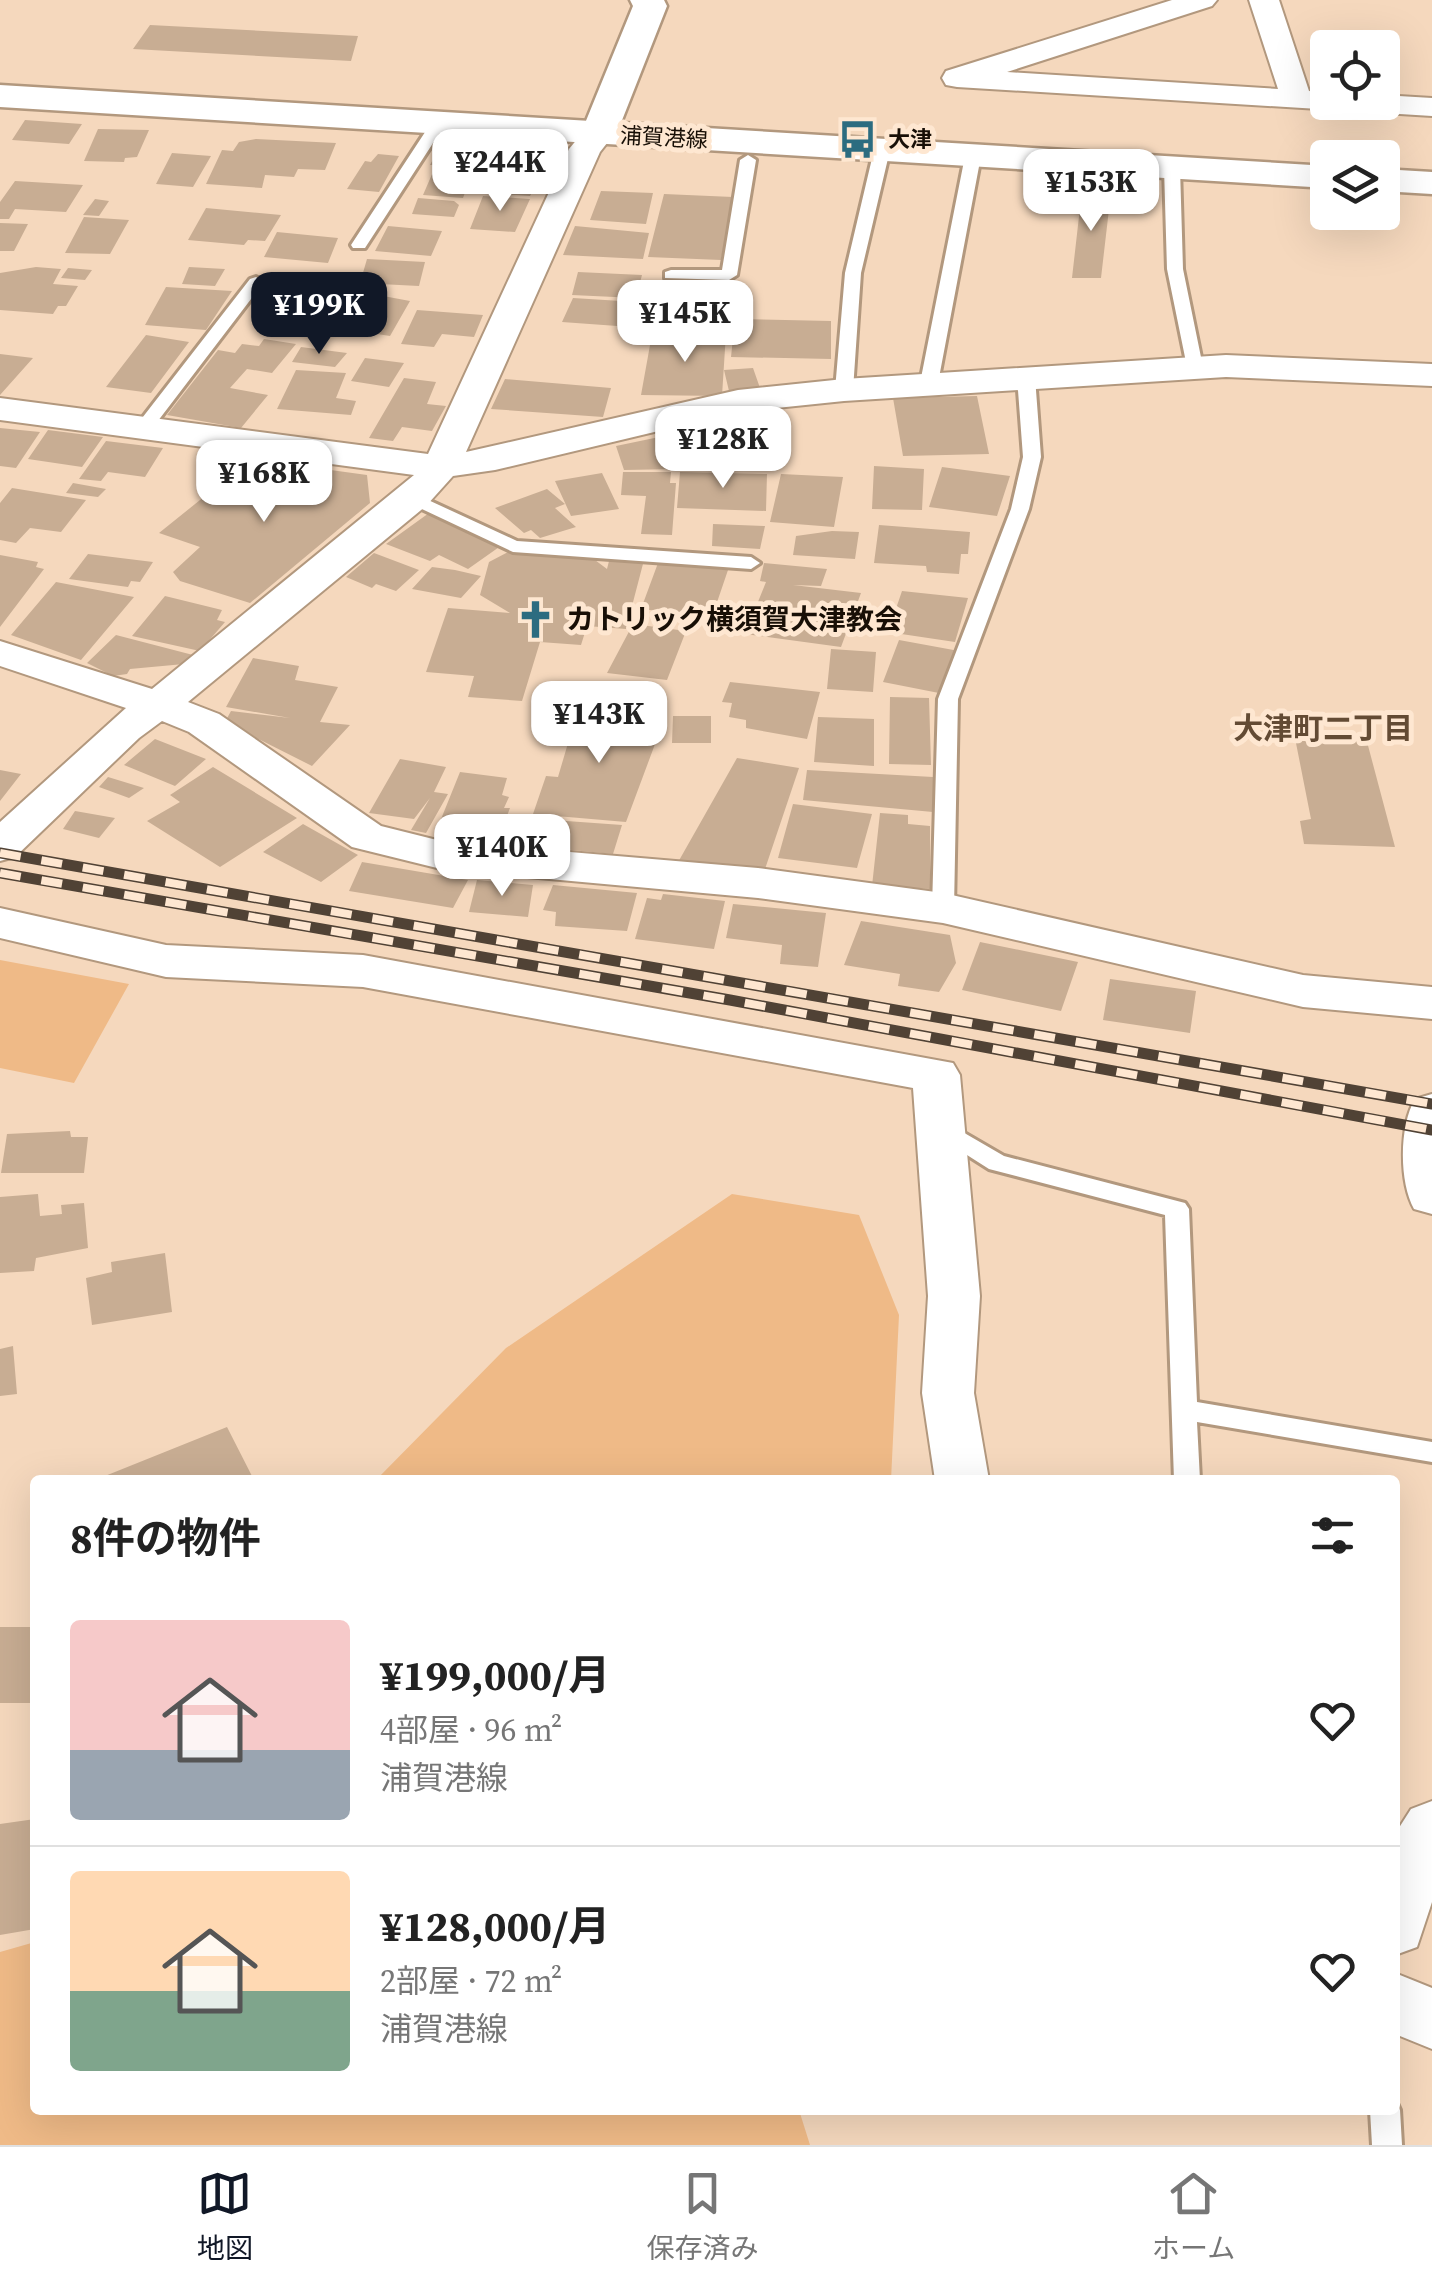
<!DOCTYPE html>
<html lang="ja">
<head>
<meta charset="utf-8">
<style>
  body { margin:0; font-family:"Source Serif 4","Noto Sans JP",serif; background:#f6f6f6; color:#222; height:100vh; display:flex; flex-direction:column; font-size:38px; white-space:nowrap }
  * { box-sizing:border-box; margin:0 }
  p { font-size:32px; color:#767676 }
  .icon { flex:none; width:55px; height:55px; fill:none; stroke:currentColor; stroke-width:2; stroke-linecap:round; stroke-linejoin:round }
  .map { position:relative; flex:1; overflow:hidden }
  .sheet { position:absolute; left:30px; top:1475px; width:1370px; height:640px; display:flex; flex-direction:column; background:#fff; border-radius:10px; box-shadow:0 10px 40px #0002 }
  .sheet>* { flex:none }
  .fabs { position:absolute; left:1310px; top:30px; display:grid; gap:20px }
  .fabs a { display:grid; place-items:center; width:90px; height:90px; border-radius:10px; background:#fff; box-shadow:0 10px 40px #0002; font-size:50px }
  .price { position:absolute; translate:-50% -85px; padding:0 22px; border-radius:20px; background:#fff; color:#222; font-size:32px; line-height:65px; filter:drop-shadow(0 2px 5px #0008) }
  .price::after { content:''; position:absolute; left:50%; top:60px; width:30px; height:22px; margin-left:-15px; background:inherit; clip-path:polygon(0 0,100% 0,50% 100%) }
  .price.selected { background:#111827; color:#fff }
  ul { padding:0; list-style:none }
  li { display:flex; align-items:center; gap:30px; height:250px; padding:0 40px }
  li+li { border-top:2px solid #e0e0e0 }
  li span { display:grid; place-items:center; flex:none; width:280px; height:200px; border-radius:10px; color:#555 }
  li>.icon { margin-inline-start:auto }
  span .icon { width:120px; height:120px; fill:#fffc; stroke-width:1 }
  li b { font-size:42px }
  h2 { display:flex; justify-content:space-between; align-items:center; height:120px; padding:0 40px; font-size:42px }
  .menu { display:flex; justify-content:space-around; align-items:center; height:140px; border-top:2px solid #e0e0e0; background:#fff; font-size:28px; color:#767676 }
  .menu a { display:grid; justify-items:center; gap:5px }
  .menu .selected { color:#111827 }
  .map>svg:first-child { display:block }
</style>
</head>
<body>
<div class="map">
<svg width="1432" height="2145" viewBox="0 0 1432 2145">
  <rect width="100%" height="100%" fill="#f5d8bd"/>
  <path fill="#efba87" d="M0 960 129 984 74 1083 0 1068Z
    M732 1194 859 1215 899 1315 891 1480H376L506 1348Z
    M35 1942V2110H799L810 2145H0V1952Z"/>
  <path fill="#c8ad93" d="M150 25 358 36 351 61 133 49Z
    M25 120 82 124 69 144 12 140Z
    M98 129 149 130 137 157 125 158 124 162 84 161Z
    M256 139 336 143 325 170 298 169 294 177 265 175 262 188 206 184 222 150 233 151 239 142Z
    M439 148 472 151 467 159 452 161 450 167 474 173 470 183 462 182 467 187 463 198 423 195 436 165H430Z
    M479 150 500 151 498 157 512 159 508 172 470 168Z
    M172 153 211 156 193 187 156 184Z
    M378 154 399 156 379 192 347 189 365 161 371 162Z
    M523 154 550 156 552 166 547 175 513 173Z
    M506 177 539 181 530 196 488 193 495 179Z
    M15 181 83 185 66 212 15 209 9 219H0V202Z
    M1082 190 1111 192 1101 278H1072Z
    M601 191 653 193 646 224 590 220Z
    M664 194 733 197 721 260 648 257Z
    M483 196 530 199 515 232 470 229Z
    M418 198 454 201 459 205 454 217 412 214Z
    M95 199 109 201 99 216 83 215Z
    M206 208 281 215 265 241 248 240 244 245 188 240Z
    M84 217 129 220 110 254 65 253Z
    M0 223 28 224 14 251H0Z
    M388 226 442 231 431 256 375 251Z
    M575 226 649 233 643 259 563 255Z
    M277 232 338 238 328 263 264 257Z
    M367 259 425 262 419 286 360 283Z
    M36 267 61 269 53 284 78 286 66 306H58L53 314 0 310V273Z
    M189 267 225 269 215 286 182 284Z
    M68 268 92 270 85 280 61 278Z
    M578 272 642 275 636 298 572 295Z
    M166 287 232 291 206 330 145 325Z
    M351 290 410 301 390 336 326 326Z
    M573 298 637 302 631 327 562 322Z
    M417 310 483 315 474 337 442 334 434 347 401 344Z
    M735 319 831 321V359L731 357Z
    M726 333 722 396 641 395 652 334Z
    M146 335 189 342 151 393 106 387Z
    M264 339 296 344 272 373 247 369 230 388 268 395 241 428 167 415 218 350 235 353 242 344 259 346Z
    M301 347 347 353 335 367 292 362Z
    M0 354 33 358 0 395Z
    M365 358 404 363 389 387 351 381Z
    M753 368 760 388 729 391 724 370Z
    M296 370 346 373 336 398 356 401 351 415 277 409Z
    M404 378 436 382 427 404 446 406 432 431 402 427 393 441 369 438Z
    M505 379 611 388 603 417 491 409Z
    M977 396 989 454 903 456 893 398Z
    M739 421 755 463 686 469 672 431Z
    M0 428 40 432 16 468 0 466Z
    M48 430 103 437 82 467 28 459Z
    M664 436 678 469 624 470 616 446Z
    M106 441 163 448 145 477 108 472 101 481 79 479Z
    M251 459 367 475 370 503 250 603 180 581 173 572 200 547 159 533Z
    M874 466 924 469 922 510 872 509Z
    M942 467 1010 476 997 516 929 507Z
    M623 472H671L670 483H676L672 535 641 534 646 496 621 495Z
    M680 472 767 474 766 511 677 508Z
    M602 473 619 509 571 516 555 481Z
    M781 474 843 477 834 527 770 522Z
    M73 483 106 489 98 497 66 493Z
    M12 488 86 500 61 532 30 528 16 543 0 540V503Z
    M547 489 565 504 555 508 576 527 540 538 531 530 524 533 495 508Z
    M429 513 502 545 468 569 439 555 430 561 386 544Z
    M713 524 765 526 760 549 712 546Z
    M879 525 970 532 968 554H961L959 574 927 572 926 566 874 563Z
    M832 531 859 532 855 559 793 555 796 536Z
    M516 548 583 551 607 569 610 557 644 560 626 629 587 626 581 645 540 642 522 701 468 697 474 676 426 672 448 608 510 613 480 595 489 562Z
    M374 553 419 570 396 591 376 584 372 588 346 577Z
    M88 554 153 562 140 582 131 581 128 587 69 579Z
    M0 555 38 562 36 567 44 569 0 627Z
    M658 563 728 570 712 617 641 609Z
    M764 563 827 569 821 586 793 585 861 593 841 647 745 634 766 582 760 581Z
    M432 567 455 570 481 576 461 598 412 589Z
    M56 582 134 597 81 660 11 635Z
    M902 591 968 598 955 642 888 632Z
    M165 596 222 610 217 620 225 622 200 651 132 636Z
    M633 624 686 631 667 680 607 673Z
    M116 635 193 655 184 664 130 669 127 674 113 676 87 663Z
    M899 640 959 651 939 693 883 682Z
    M831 649 876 652 873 692 827 689Z
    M253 658 299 666 295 680 338 687 320 722 350 725 312 766 225 722 231 711 290 718 226 707Z
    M730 682 820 692 807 739 746 728V720L729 717 732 703 722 702Z
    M890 697 929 698 931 765 889 764Z
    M618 706 639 709 633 724 661 728 626 822 533 814 546 776 558 777 571 733 554 732 560 710 614 716Z
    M673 716H711V743H672Z
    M818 717 874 719V766L814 762Z
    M1295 738H1366L1395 847 1304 844 1300 821 1311 819Z
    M155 739 206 759 175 786 124 765Z
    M737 758 799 768 764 872 677 864Z
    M400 759 446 767 434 792 448 794 426 833 411 830 430 798 414 819 369 813Z
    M213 767 297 818 220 867 147 821 180 802 170 795Z
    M0 770 21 774 0 801Z
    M807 770 933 777V812L803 800Z
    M460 772 507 778 502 795 509 797 504 808H510L502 829H510L506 843 435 834Z
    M108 777 144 788 129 798 99 787Z
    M793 804 872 814 857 868 778 858Z
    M75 811 115 818 99 838 63 829Z
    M880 813 908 815V824L930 826V889L872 886Z
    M525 818 622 825 613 854 520 845Z
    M303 824 358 855 321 882 263 852Z
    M362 862 468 880 453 908 349 891Z
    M477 880 533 885 528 917 469 912Z
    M553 885 637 893 627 931 555 926 556 912 543 910Z
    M663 894 725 901 714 949 635 939 647 898 661 900Z
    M733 904 826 913 818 967 780 964 782 945 726 938Z
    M861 921 950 935 956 963 939 992 898 986 900 974 844 965Z
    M980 942 1078 962 1061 1011 962 990Z
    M1110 979 1196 991 1190 1033 1103 1020Z
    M70 1131 71 1137H88L84 1173H1L7 1134Z
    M38 1194 40 1216 62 1214 61 1205 84 1203 88 1248 36 1258 34 1271 0 1273V1197Z
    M165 1253 172 1312 92 1325 86 1278 112 1272 111 1262Z
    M13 1346 17 1394 0 1396V1349Z
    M227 1427 254 1480H95Z
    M0 1627H35V1703H0Z
    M35 1819V1929L0 1935V1824Z"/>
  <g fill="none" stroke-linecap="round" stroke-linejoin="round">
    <defs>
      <path id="service" d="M433 120 446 123 365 248H353L351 245Z
        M882 145 890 150 861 273 853 390 844 395 835 390 845 273 874 150Z
        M973 151 981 156 938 383 929 388 920 383 965 156Z
        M748 155 756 160 737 275 729 280 665 278V272L671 270H722L740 160Z
        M1172 163 1180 168 1183 269 1203 367 1195 372 1187 367 1167 269 1164 168Z
        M256 277 264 282 151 430H139V422L250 279Z
        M1026 372 1035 377 1041 457 1029 509 958 699 954 908 943 915 932 908 938 699 1011 509 1023 457 1017 377Z
        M413 493 517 541 751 557 760 563 751 569 513 552 407 502V494Z
        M942 1120 1004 1156 1185 1203 1189 1209 1197 1402 1432 1442V1462L1197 1422 1200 1480H1174L1165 1215 989 1169 934 1134 931 1128Z
        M1395 2099 1400 2110 1402 2145H1372L1370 2110H1395Z"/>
      <path id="minor" d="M1172 0H1217L1212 6 1007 72 1278 89 1249 0H1279L1309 91 1328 93V102H1382V95L1432 98V116L957 87 946 85 942 78 946 71Z
        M599 123 610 126 615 133 600 152 466 452 738 390 844 379 1226 355 1432 364V386L1226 377 844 401 738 412 495 470 453 476 426 506 188 702 219 714 381 826 441 841 758 868 943 893 1303 975 1432 987V1019L1303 1007 943 923 758 898 441 869 352 847 189 732 162 721 139 738 15 857 0 861V822L126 708 0 666V641L152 689 414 475 0 420V398L428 454 569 149 588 126Z
        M0 908 166 945 363 955 953 1063 960 1075 980 1296 974 1393 989 1480H935L922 1393 928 1296 913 1088 363 987 166 977 0 938Z
        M1432 1094V1214L1414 1209C1399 1182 1399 1126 1415 1099Z
        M1432 1801V1902L1417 1947 1395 1955V1834L1411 1809Z
        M1395 1973 1432 1988V2049L1395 2034Z"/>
      <path id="tertiary" d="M630 0H664L667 6 617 133 612 141 599 144 586 141 581 133 633 6Z"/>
      <path id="secondary" d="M0 85 1328 166V188L0 107Z
        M1382 169 1432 172V194L1382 191Z"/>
    </defs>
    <use href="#service" stroke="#b2987e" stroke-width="6"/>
    <use href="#minor" stroke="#b2987e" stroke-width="4"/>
    <use href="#tertiary" stroke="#b2987e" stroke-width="5"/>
    <use href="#secondary" stroke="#b2987e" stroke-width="5"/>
    <use href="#service" fill="#fff" fill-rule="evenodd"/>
    <use href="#minor" fill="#fff" fill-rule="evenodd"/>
    <use href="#tertiary" fill="#fff" fill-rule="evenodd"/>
    <use href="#secondary" fill="#fff" fill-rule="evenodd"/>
    <defs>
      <path id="rail" d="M0 853 1432 1104
        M0 873 730 1000 1432 1130"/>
    </defs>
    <use href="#rail" stroke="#504235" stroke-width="11"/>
    <use href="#rail" stroke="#fee7d1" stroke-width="8" stroke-dasharray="21" stroke-linecap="butt"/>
  </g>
  <defs>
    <symbol id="bus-bare" viewBox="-9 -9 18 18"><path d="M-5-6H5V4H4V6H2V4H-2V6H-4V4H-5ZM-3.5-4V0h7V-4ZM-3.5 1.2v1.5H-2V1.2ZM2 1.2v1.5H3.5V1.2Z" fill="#2c6c80" stroke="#fee7d1" stroke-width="2.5" paint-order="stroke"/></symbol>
    <symbol id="church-bare" viewBox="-9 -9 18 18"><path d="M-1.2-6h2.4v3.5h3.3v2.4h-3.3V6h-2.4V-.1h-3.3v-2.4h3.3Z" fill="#2c6c80" stroke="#fee7d1" stroke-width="2.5" paint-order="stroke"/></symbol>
  </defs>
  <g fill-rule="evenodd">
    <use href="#bus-bare" x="830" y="112" width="55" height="55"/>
    <use href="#church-bare" x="508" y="592" width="55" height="55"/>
  </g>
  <g text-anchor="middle" stroke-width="10" stroke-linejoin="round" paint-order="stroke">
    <g font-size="22" fill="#180f06" stroke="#fee7d1">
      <text transform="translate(664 137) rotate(3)" y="8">浦賀港線</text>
    </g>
    <g font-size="22" font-weight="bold" fill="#180f06" stroke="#fee7d1" text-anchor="start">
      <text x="888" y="147">大津</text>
    </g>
    <g font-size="28" font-weight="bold" fill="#180f06" stroke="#fee7d1" text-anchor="start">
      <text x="566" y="629">カトリック横須賀大津教会</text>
    </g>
    <g font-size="30" font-weight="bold" fill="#634b34" stroke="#fee7d1">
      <text x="1323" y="739">大津町二丁目</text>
    </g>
  </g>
</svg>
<div class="fabs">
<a><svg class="icon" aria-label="locate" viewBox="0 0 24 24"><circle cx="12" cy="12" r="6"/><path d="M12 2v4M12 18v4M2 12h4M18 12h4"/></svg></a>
<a><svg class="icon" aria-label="layers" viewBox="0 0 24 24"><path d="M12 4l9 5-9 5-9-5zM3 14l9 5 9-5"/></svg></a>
</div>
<b class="price" style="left:500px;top:214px">¥244K</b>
<b class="price" style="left:1091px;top:234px">¥153K</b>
<b class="price selected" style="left:319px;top:357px">¥199K</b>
<b class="price" style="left:685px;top:365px">¥145K</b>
<b class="price" style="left:723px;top:491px">¥128K</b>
<b class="price" style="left:264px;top:525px">¥168K</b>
<b class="price" style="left:599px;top:766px">¥143K</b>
<b class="price" style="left:502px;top:899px">¥140K</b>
<section class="sheet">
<h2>8件の物件<svg class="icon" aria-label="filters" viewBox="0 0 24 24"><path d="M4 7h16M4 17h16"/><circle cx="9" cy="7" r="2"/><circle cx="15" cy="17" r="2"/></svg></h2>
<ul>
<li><span style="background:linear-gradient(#f6c9c9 65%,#9aa5b1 0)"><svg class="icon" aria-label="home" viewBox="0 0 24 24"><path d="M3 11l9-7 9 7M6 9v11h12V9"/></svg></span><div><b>¥199,000/月</b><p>4部屋 · 96 m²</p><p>浦賀港線</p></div><svg class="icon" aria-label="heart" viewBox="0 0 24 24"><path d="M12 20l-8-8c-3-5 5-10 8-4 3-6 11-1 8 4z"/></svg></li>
<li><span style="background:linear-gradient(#ffd9b3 60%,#7fa58c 0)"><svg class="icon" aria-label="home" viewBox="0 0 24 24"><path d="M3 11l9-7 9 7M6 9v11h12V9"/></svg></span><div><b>¥128,000/月</b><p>2部屋 · 72 m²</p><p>浦賀港線</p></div><svg class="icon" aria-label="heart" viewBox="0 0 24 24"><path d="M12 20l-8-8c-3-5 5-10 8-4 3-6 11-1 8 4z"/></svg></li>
</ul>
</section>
</div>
<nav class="menu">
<a class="selected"><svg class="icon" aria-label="map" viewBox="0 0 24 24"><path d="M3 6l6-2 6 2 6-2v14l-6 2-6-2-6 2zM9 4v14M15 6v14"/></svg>地図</a>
<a><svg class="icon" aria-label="saved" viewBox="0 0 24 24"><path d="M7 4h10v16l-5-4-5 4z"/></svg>保存済み</a>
<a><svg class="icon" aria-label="home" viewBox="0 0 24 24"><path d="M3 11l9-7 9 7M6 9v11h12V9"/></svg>ホーム</a>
</nav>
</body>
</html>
